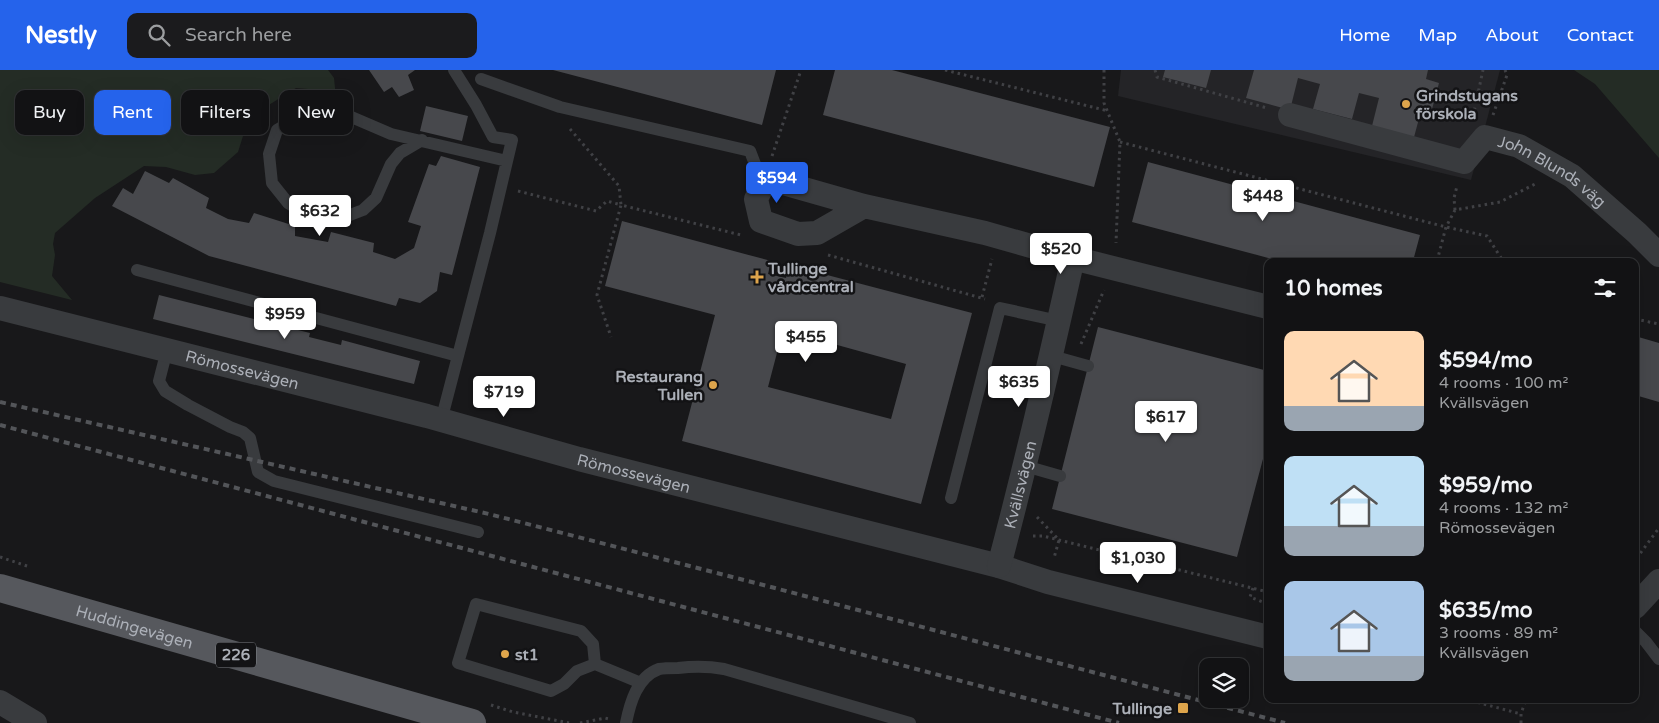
<!DOCTYPE html>
<html lang="en">
<head>
<meta charset="utf-8">
<style>
  body { margin:0; font-family:"Varela Round",sans-serif; background:#1b1b1d; color:#f1f3f6; height:100vh; display:flex; flex-direction:column; font-size:19px; white-space:nowrap }
  * { box-sizing:border-box; margin:0 }
  p { font-size:16px; color:#9c9ea0 }
  .icon { flex:none; width:28px; height:28px; fill:none; stroke:currentColor; stroke-width:2; stroke-linecap:round; stroke-linejoin:round }
  .map { position:relative; flex:1; overflow:hidden }
  .side { position:absolute; left:1264px; top:188px; width:375px; height:445px; display:flex; flex-direction:column; background:#121214; border-radius:10px; box-shadow:0 5px 20px #0002,0 0 0 1px #313234 }
  .side>* { flex:none }
  .hud { position:absolute; left:15px; top:20px; width:475px; height:45px; display:flex; gap:10px }
  .fabs { position:absolute; left:1199px; top:588px; display:grid; gap:10px }
  .fabs a { display:grid; place-items:center; width:50px; height:50px; border-radius:10px; background:#121214; box-shadow:0 5px 20px #0002,0 0 0 1px #313234; font-size:25px }
  .price { position:absolute; translate:-50% -42px; padding:0 11px; border-radius:5px; background:#fff; color:#222; font-size:16px; line-height:32px; filter:drop-shadow(0 1px 2px #0008) }
  .price::after { content:''; position:absolute; left:50%; top:30px; width:15px; height:11px; margin-left:-8px; background:inherit; clip-path:polygon(0 0,100% 0,50% 100%) }
  .price.selected { background:#2563eb; color:#fff }
  ul { padding:0; list-style:none }
  li { display:flex; align-items:center; gap:15px; height:125px; padding:0 20px }
  li span { display:grid; place-items:center; flex:none; width:140px; height:100px; border-radius:10px; color:#555 }
  li>.icon { margin-inline-start:auto }
  span .icon { width:60px; height:60px; fill:#fffc; stroke-width:1 }
  li b { font-size:21px }
  h2 { display:flex; justify-content:space-between; align-items:center; height:60px; padding:0 20px; font-size:21px }
  .pill { padding:0 18px; border-radius:10px; background:#121214; box-shadow:0 5px 20px #0002,0 0 0 1px #313234; font-size:18px; line-height:45px }
  .pill.selected { background:#2563eb; color:#fff }
  header { display:flex; align-items:center; gap:30px; box-sizing:border-box; height:70px; padding:0 25px; background:#2563eb; color:#fff }
  header strong { font-size:24px }
  nav { display:flex; gap:28px; margin-inline-start:auto; font-size:18px }
  .search { width:350px; height:45px; background:#1b1b1d; display:flex; align-items:center; gap:12px; box-sizing:border-box; padding:0 18px; border-radius:10px; color:#9c9ea0; font-size:19px }
  .map>svg:first-child { display:block }
</style>
</head>
<body>
<header>
<strong>Nestly</strong>
<div class="search"><svg class="icon" aria-label="search" viewBox="0 0 24 24"><circle cx="10" cy="10" r="6"/><path d="M15 15l6 6"/></svg>Search here</div>
<nav><a>Home</a><a>Map</a><a>About</a><a>Contact</a></nav>
</header>
<div class="map">
<svg width="1659" height="653" viewBox="0 0 1659 653">
  <rect width="100%" height="100%" fill="#18181a"/>
  <path fill="#242427" d="M1121 0H1500L1471 110 1118 26Z"/>
  <path fill="#242c25" d="M0 0H328L334 8 336 28 308 19 296 18 256 43 248 50 238 82 214 103 195 105 166 97 144 96 95 128 55 163 53 174 55 185 52 206 72 230 0 212Z
    M1574 0H1659V88L1595 14Z"/>
  <path fill="#47484c" fill-rule="evenodd" d="M369 0H415L408 5 414 20 399 27 392 17 384 22Z
    M553 0H776L762 55Z
    M835 0H892L1110 57 1094 117 823 45Z
    M1165 0H1211L1206 18 1163 7Z
    M1254 0H1428L1426 9 1439 13 1431 43 1421 41 1413 71 1371 60 1379 28 1359 23 1352 49 1313 39 1320 14 1298 8 1290 40 1246 28Z
    M426 36 468 46 462 71 420 61Z
    M441 86 480 97 452 205 440 202 437 221 420 233 399 228 396 236 209 186 112 136 123 118 133 124 145 101 169 113 173 108 209 128 206 138 228 149 249 153 254 143 295 156V166L328 172 331 162 374 173 373 182 395 189 414 178 421 156 408 152 429 94 436 96Z
    M1148 92 1420 165 1413 191H1280L1132 152Z
    M622 151 771 191 768 204 786 208 789 195 972 243 921 434 682 371 715 245 605 216ZM783 260 906 294 891 349 768 317Z
    M159 225 310 263 309 267 341 275 342 270 420 291 414 314 153 249Z
    M1098 257 1268 301V370L1237 487 1052 439Z
    M1635 266 1659 273V332L1635 325Z"/>
  <g fill="none" stroke-linecap="round" stroke-linejoin="round">
    <path stroke="#404145" stroke-width="3" stroke-dasharray="2.5 4" stroke-linecap="butt" d="M945 0 1108 41
      M1104 0V33L1120 72 1116 173
      M1155 0 1157 7 1267 38
      M1493 45 1507 5 1505 0
      M1476 46 1474 42 1483 0
      M570 59 619 116 621 135 741 165
      M1120 72 1446 157 1487 166 1503 191
      M772 86 801 0
      M518 121 596 141 607 131 621 135 597 225 611 267
      M1455 140 1454 128 1457 116
      M828 185 985 229
      M1437 191 1446 157 1455 140 1500 132 1537 113
      M982 227 992 189
      M1635 249 1659 254
      M1081 274 1104 220
      M1037 447 1059 470 1054 488
      M1033 466H1043L1268 522
      M1635 484 1639 485 1659 458
      M0 487 30 497
      M1169 504 1170 497
      M1253 518 1250 527 1268 534
      M1465 629 1521 644
      M491 635 513 642 569 653
      M580 653 605 648 609 649
      M1521 653V644L1526 629"/>
    <path stroke="#393b3e" stroke-width="12" d="M481 9 560 37 750 81 763 115
      M422 70 400 83 391 94 376 128 363 140 350 145 330 149 310 146 288 133 272 113 269 84 277 60 308 42 335 40 391 64 507 91
      M137 200 458 286
      M167 280 159 311 165 321 188 335 230 357 243 362 250 368 258 402 274 411 478 462
      M1052 286 1088 296
      M441 351 490 163 512 70 493 67 476 35 454 0
      M1025 396 1060 406
      M951 428 1000 238 1059 251
      M1635 561 1646 572 1659 589
      M595 594 577 601 564 614 551 621 458 593 476 534 581 561 593 574 595 594 641 613
      M626 653C630 633 637 607 659 599 664 598 672 598 678 598 694 596 708 596 724 599L910 653"/>
    <g stroke="#393b3e" stroke-width="24">
      <path id="s1" d="M1290 45 1464 92 1485 67 1519 76 1572 106 1637 163 1659 185"/>
      <path d="M864 136 817 163 798 164 761 151 756 129 763 115 771 112 783 113 864 136 985 163 1073 188 1268 237"/>
      <path id="s2" d="M0 238 427 346 579 389 999 496 1048 512 1268 567"/>
      <path id="s3" d="M999 496C1026 394 1050 291 1073 188"/>
      <path d="M1635 537 1659 511"/>
      <path d="M0 632 35 653"/>
    </g>
    <path stroke="#56585d" stroke-width="28" id="s4" d="M0 518 472 653"/>
    <path stroke="#535559" stroke-width="4" stroke-dasharray="6 5" stroke-linecap="butt" d="M0 332 489 444 771 517 1285 653
      M0 355 1119 653"/>
  </g>
  <g fill="#dea54c" stroke="#131315" stroke-width="2">
    <circle cx="1406" cy="34" r="5"/>
    <path d="M754.5 199.5h5v5h5v5h-5v5h-5v-5h-5v-5h5z"/>
    <circle cx="713" cy="315" r="5"/>
    <circle cx="505" cy="584" r="5"/>
    <rect x="1177" y="632" width="12" height="12" rx="2.5"/>
  </g>
  <g text-anchor="middle" stroke-width="5" stroke-linejoin="round" paint-order="stroke">
    <rect fill="#131315" stroke="#7e8187" stroke-width="1" x="216" y="572.5" width="40" height="25" rx="4"/>
    <g font-size="15" font-weight="bold" fill="#acb0b8">
      <text x="236" y="590">226</text>
    </g>
    <g font-size="16" font-weight="bold" fill="#acb0b8" stroke="#131315" text-anchor="start">
      <text x="1416" y="31">Grindstugans<tspan x="1416" dy="18">förskola</tspan></text>
      <text x="768" y="204">Tullinge<tspan x="768" dy="18">vårdcentral</tspan></text>
      <text x="703" y="312" text-anchor="end">Restaurang<tspan x="703" dy="18">Tullen</tspan></text>
      <text x="515" y="590">st1</text>
      <text x="1172" y="644" text-anchor="end">Tullinge</text>
    </g>
    <g font-size="16" fill="#acb0b8" stroke="#131315">
      <text dy="6" stroke="none"><textPath href="#s1" startOffset="289">John Blunds väg</textPath></text>
      <text dy="6" stroke="none"><textPath href="#s2" startOffset="250">Römossevägen</textPath></text>
      <text dy="6" stroke="none"><textPath href="#s2" startOffset="655">Römossevägen</textPath></text>
      <text dy="6" stroke="none"><textPath href="#s3" startOffset="84">Kvällsvägen</textPath></text>
      <text dy="6" stroke="none"><textPath href="#s4" startOffset="140">Huddingevägen</textPath></text>
    </g>
  </g>
</svg>
<div class="fabs">
<a><svg class="icon" aria-label="layers" viewBox="0 0 24 24"><path d="M12 4l9 5-9 5-9-5zM3 14l9 5 9-5"/></svg></a>
</div>
<b class="price selected" style="left:777px;top:134px">$594</b>
<b class="price" style="left:1263px;top:152px">$448</b>
<b class="price" style="left:320px;top:167px">$632</b>
<b class="price" style="left:1061px;top:205px">$520</b>
<b class="price" style="left:285px;top:270px">$959</b>
<b class="price" style="left:806px;top:293px">$455</b>
<b class="price" style="left:1019px;top:338px">$635</b>
<b class="price" style="left:504px;top:348px">$719</b>
<b class="price" style="left:1166px;top:373px">$617</b>
<b class="price" style="left:1138px;top:514px">$1,030</b>
<div class="hud">
<a class="pill">Buy</a>
<a class="pill selected">Rent</a>
<a class="pill">Filters</a>
<a class="pill">New</a>
</div>
<section class="side">
<h2>10 homes<svg class="icon" aria-label="filters" viewBox="0 0 24 24"><path d="M4 7h16M4 17h16"/><circle cx="9" cy="7" r="2"/><circle cx="15" cy="17" r="2"/></svg></h2>
<ul>
<li><span style="background:linear-gradient(#ffd9b3 75%,#9aa5b1 0)"><svg class="icon" aria-label="home" viewBox="0 0 24 24"><path d="M3 11l9-7 9 7M6 9v11h12V9"/></svg></span><div><b>$594/mo</b><p>4 rooms · 100 m²</p><p>Kvällsvägen</p></div></li>
<li><span style="background:linear-gradient(#bfe0f5 70%,#9aa5b1 0)"><svg class="icon" aria-label="home" viewBox="0 0 24 24"><path d="M3 11l9-7 9 7M6 9v11h12V9"/></svg></span><div><b>$959/mo</b><p>4 rooms · 132 m²</p><p>Römossevägen</p></div></li>
<li><span style="background:linear-gradient(#a9c7e8 75%,#9aa5b1 0)"><svg class="icon" aria-label="home" viewBox="0 0 24 24"><path d="M3 11l9-7 9 7M6 9v11h12V9"/></svg></span><div><b>$635/mo</b><p>3 rooms · 89 m²</p><p>Kvällsvägen</p></div></li>
</ul>
</section>
</div>
</body>
</html>
